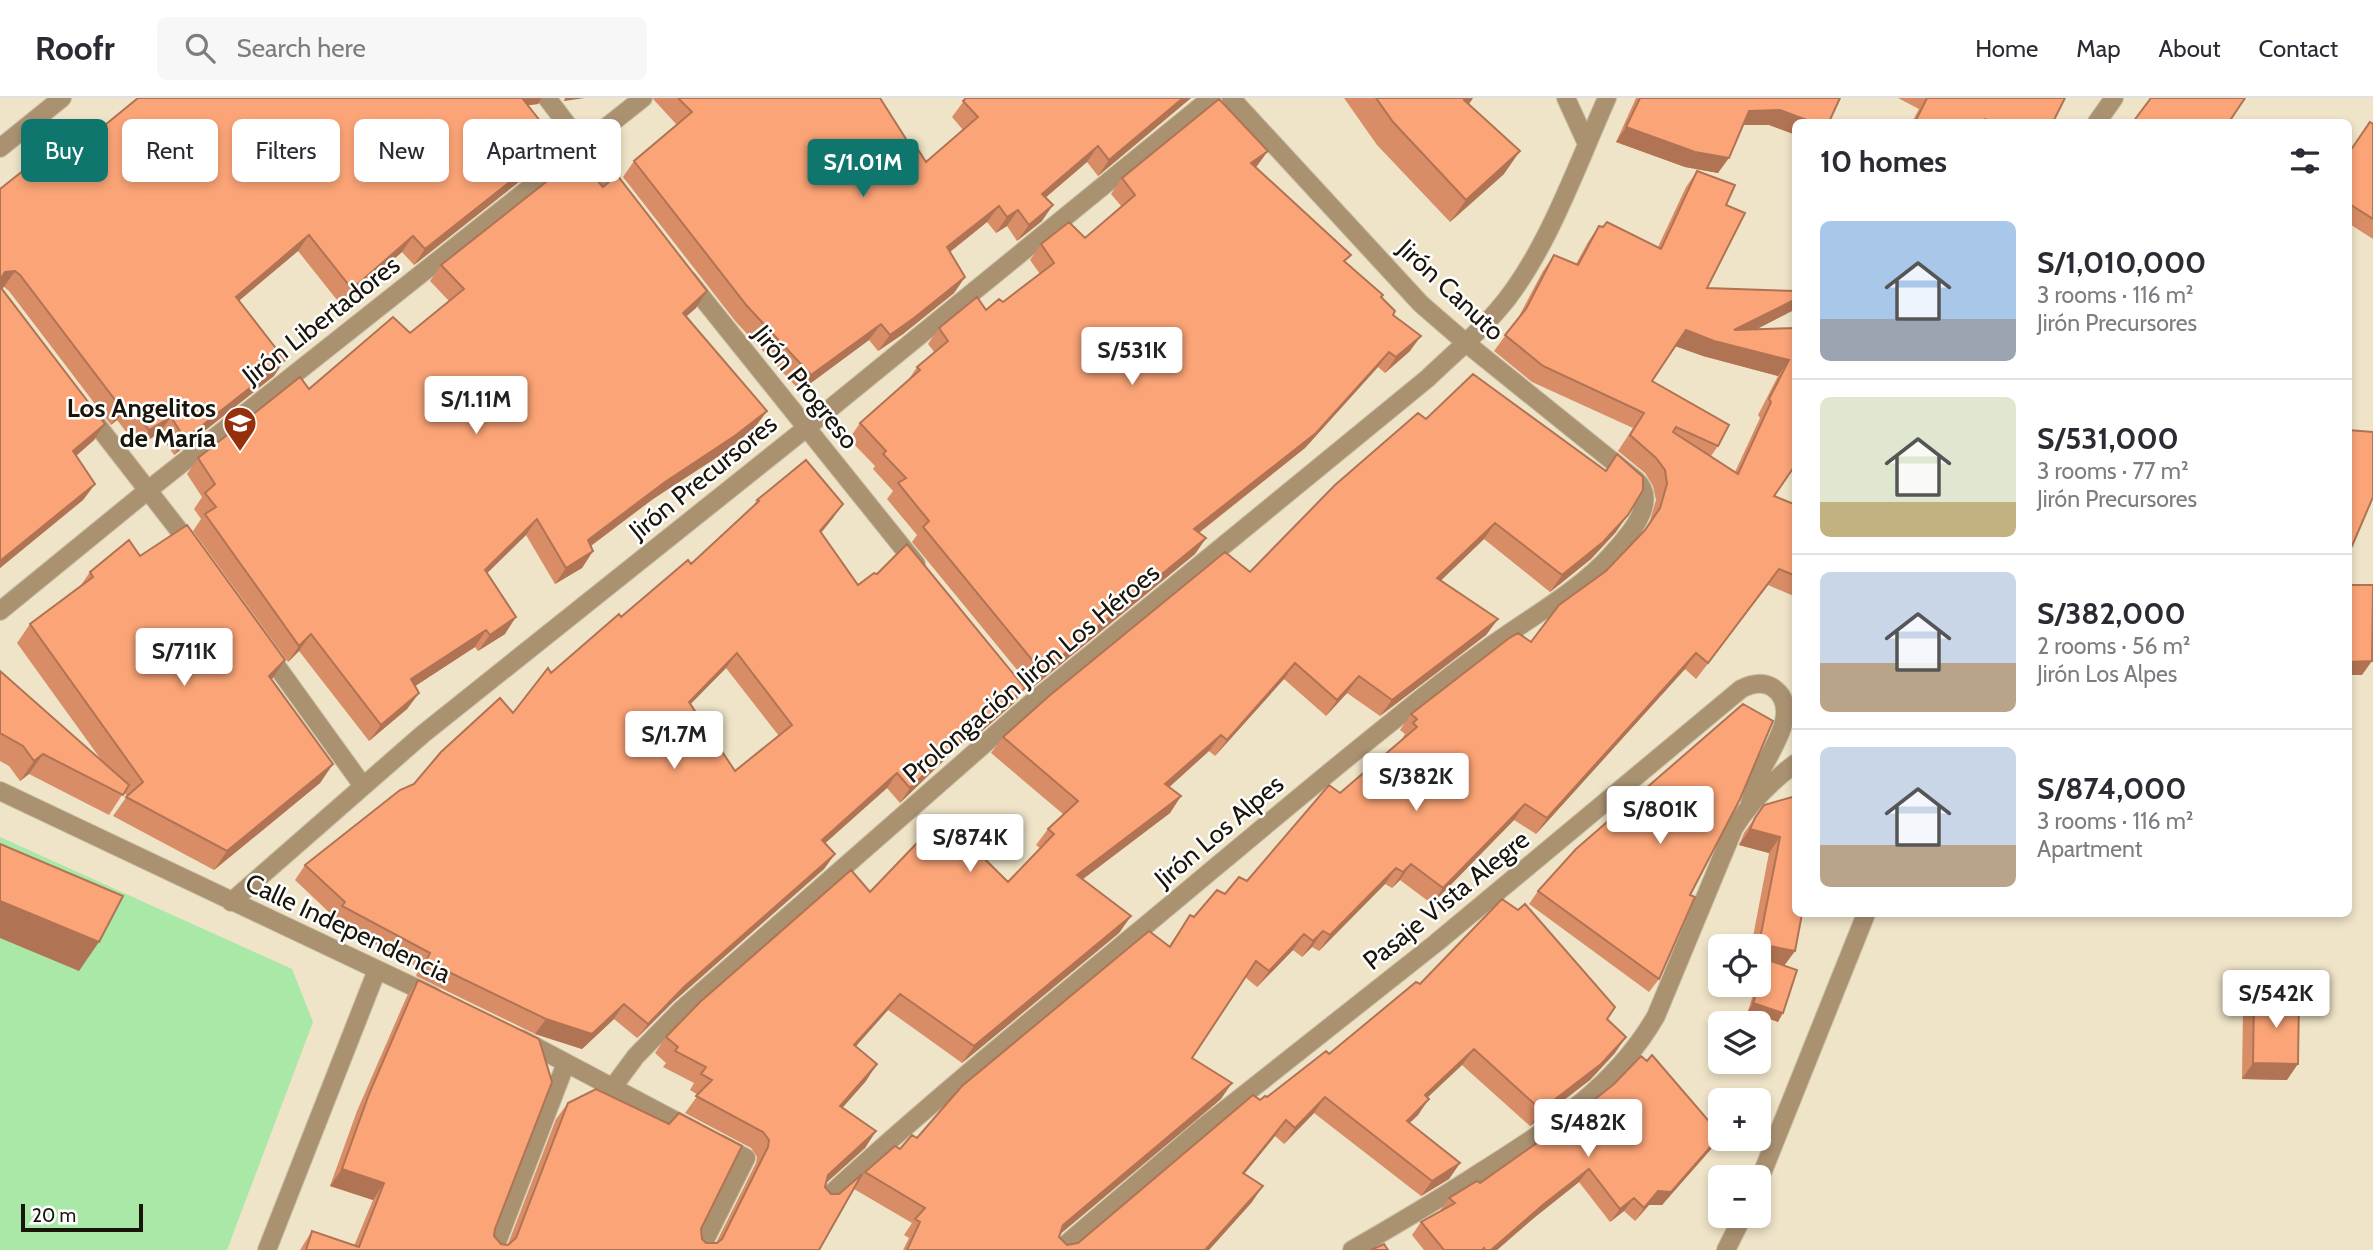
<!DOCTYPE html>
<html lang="en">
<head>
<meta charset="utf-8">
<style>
  body { margin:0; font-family:Cabin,sans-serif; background:#f7f7f7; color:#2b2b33; height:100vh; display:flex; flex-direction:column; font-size:26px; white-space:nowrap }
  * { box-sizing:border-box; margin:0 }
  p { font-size:23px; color:#7c7c81 }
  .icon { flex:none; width:38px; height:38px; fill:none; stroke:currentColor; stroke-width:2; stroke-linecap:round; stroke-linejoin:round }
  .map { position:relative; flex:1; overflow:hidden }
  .side { position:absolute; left:1792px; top:21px; width:560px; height:798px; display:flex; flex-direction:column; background:#fff; border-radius:10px; box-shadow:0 4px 10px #0003 }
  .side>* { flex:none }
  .top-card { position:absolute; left:21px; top:21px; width:665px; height:63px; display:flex; gap:14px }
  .fabs { position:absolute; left:1708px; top:836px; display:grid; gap:14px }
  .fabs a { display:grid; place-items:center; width:63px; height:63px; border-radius:10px; background:#fff; box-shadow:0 4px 10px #0003; font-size:35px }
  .scale { position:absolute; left:21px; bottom:18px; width:122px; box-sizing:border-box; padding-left:7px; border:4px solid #19150b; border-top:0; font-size:19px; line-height:24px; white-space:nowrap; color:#19150b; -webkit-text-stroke:5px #fff; paint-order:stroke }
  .price { position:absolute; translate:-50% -60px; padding:0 16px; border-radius:7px; background:#fff; color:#222; font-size:23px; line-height:46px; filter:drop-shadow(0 2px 4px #0008) }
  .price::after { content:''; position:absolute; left:50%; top:42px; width:21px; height:16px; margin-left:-10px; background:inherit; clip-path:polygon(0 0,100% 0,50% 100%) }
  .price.selected { background:#0f766e; color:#fff }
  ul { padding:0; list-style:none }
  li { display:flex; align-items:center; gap:21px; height:175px; padding:0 28px }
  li+li { border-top:2px solid #e1e1e2 }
  li span { display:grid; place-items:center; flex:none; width:196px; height:140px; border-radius:10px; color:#555 }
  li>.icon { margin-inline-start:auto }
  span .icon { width:84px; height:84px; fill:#fffc; stroke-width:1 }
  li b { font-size:30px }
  h2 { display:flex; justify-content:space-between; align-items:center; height:84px; padding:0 28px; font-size:30px }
  .pill { padding:0 24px; border-radius:10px; background:#fff; box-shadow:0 4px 10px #0003; font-size:24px; line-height:63px }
  .pill.selected { background:#0f766e; color:#fff }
  header { display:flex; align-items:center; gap:42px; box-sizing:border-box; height:98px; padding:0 35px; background:#fff; border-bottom:2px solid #e1e1e2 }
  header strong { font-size:33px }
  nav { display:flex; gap:38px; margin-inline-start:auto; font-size:24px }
  .search { width:490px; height:63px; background:#f7f7f7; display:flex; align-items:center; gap:18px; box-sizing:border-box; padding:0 24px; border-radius:10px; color:#7c7c81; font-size:26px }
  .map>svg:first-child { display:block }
</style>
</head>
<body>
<header>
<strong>Roofr</strong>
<div class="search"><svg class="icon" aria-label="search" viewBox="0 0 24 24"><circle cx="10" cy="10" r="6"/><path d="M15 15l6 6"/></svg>Search here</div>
<nav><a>Home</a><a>Map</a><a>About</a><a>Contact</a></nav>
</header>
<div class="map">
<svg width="2373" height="1152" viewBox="0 0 2373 1152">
  <rect width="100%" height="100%" fill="#efe4c8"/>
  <path fill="#a9e8a7" d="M0 739 292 871 313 924 227 1152H0Z"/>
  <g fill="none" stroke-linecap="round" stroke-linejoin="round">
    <defs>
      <path id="minor" d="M547 0 623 100
        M1566 0 1587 46
        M2097 24 2114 0
        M0 50 62 0
        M688 182 916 466
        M87 314 192 449
        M0 513 147 393 643 0
        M265 552 363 688
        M0 693 433 898
        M231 804 423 636 805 331 1211 0
        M521 941 695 1033
        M613 989 636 958 681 912 1030 606 1428 280C1451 258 1476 237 1497 213 1545 159 1577 67 1607 0
        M1759 1083 1866 816
        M824 1102C928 1006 1036 918 1145 828 1228 759 1310 689 1394 622 1430 593 1467 564 1505 538 1541 513 1581 490 1611 457 1627 439 1660 405 1636 382L1466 245 1421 206 1231 0
        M267 1152 377 872
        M494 1152 566 965
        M700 1152 746 1060 720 1046
        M1059 1152 1202 1030 1436 845 1741 591C1751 586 1762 583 1772 589 1803 609 1771 652 1761 673 1756 684 1753 694 1750 705
        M1352 1152C1392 1129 1431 1106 1470 1081 1542 1035 1613 993 1656 918L1734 730C1751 703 1770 684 1796 665
        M1726 1152 1743 1118"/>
    </defs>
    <use href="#minor" stroke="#c8bfa6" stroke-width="20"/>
    <use href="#minor" stroke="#aa9271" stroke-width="18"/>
  </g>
  <path fill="#d88d66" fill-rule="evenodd" d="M138 0H542L538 6 528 7 544 28 542 32 544 64 414 167 402 154 341 207 298 153 239 203 274 278 174 357 159 335 138 349 117 322 111 327 9 193 4 189 2 190 105 326 94 342 76 358 95 386 83 402 0 470V91L89 46 99 32Z
    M653 0H880L913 52 926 64 963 32 952 19 966 0H1191L1098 78 1087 64 1045 100 1042 123 1017 143 1007 128 996 135 987 124 950 154 965 179 954 195 903 236 878 253 869 242 800 293 736 224 623 79 634 63 677 27 654 2Z
    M1344 0H1473L1469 6 1504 76 1450 124 1377 47Z
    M1636 0H1840L1796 24V37L1769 27H1743L1718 75 1685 69 1616 44Z
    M1898 0H2065L2053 24H1912L1919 11Z
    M2370 24 2373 26V141L2348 125V55Z
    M1257 68 1256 69 1346 165 1381 200 1393 217 1410 253 1385 275 1378 269 1305 350 1199 435 1206 440 1195 456 1032 590 912 444 917 437 887 401 893 393 873 371 875 368 849 341 860 325 907 284 917 269 935 255 928 246 939 230 986 212 1003 204 1040 176 1030 162 1041 146 1085 140 1122 109 1111 96 1122 80Z
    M1697 73 1726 107 1707 190 1756 232 1796 230 1774 398 1796 407V499L1768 487 1696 581 1685 571 1536 736 1514 722 1432 806 1400 782 1392 790 1385 786 1319 853 1312 849 1302 859 1293 852 1257 889 1245 879 1192 960 1221 1001 1060 1136 1059 1139 1067 1147 1078 1145 1260 1002 1267 999 1329 956 1420 886 1607 921 1615 955 1590 982 1530 1028 1462 967 1428 999 1418 1017 1410 1025 1460 1065 1449 1081 1421 1098 1314 1015 1284 1046 1275 1038 1244 1076 1252 1104 1209 1152H903L909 1140 904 1137 912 1125 854 1091 819 1152H300L312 1133 354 1148 373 1102 330 1088 357 1013 407 898 418 882 495 1131 494 1138 501 1146H508L556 1021 568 1005 701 1131 702 1141 706 1145H716L756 1065 757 1059 751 1050 685 1015 698 997 690 992 694 985 663 969 666 965 655 955 666 939 870 794 1008 784 1040 750 1036 747 1048 731 1063 716 991 655 1003 639 1250 474 1426 321 1606 373 1617 356 1616 434 1591 461 1550 494 1484 441 1440 483 1498 521 1486 537 1380 618 1347 595 1326 618 1284 581 1215 658 1209 653 1169 689 1181 698 1170 715 1082 781 1131 818 1119 835 962 965 888 912 855 949 866 983 842 1010 876 1033 865 1050 826 1085 825 1089 831 1096H839L858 1084 865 1074 917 1040 1169 848 1190 817 1194 819 1225 796 1247 783 1340 695 1403 642 1402 641 1405 636 1400 632 1411 616 1531 544 1606 473 1644 433 1649 426 1656 402 1653 388 1645 375 1618 353 1633 330 1532 284 1494 253 1518 220 1543 173 1554 157 1576 166 1588 144 1599 128 1658 149 1686 89ZM1675 248 1703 258 1778 278 1758 317 1760 320 1735 374 1711 358 1718 348 1652 283Z
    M441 167 696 210 686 218 767 313 755 329 725 354 653 401 591 448 593 453 582 470 555 486 526 437 487 475 505 536 478 553 475 549 415 588 419 595 407 611 369 643 299 553 288 564 193 433 201 421 194 411 202 399 187 376 198 360 309 291 410 235 449 203 430 183Z
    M757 402 833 420 821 435 858 487 1025 590 1014 605 974 640 970 637 900 705 887 690 825 745 835 756 824 771 673 904 637 940 614 921 582 951 535 936 416 878 419 870 332 823 334 819 295 782 305 767 414 686 513 615 551 575 621 519 691 466 752 410ZM726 570 779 638 735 673 690 606Z
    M140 458 272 581 333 666 320 685 214 772 113 718 127 698 124 694 109 717 29 676 20 683 9 668 0 663V573L102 663 17 545 30 526 81 487 90 474Z
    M1796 698 1795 853 1784 868 1778 924 1748 913 1756 887H1759V880L1762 871 1765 865 1759 849H1751L1769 755 1739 747 1744 735 1764 707Z
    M1538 793 1690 797 1659 881 1649 894 1529 806Z
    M2254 897 2287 982 2242 981 2243 913Z
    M1720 1038 1712 1050 1662 1107H1649L1635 1123 1624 1113 1610 1124 1579 1084 1535 1119 1497 1152H1424L1412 1137 1421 1124 1440 1113 1449 1100 1480 1085Z"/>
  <path fill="#b07353" d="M513 0H542L538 6 506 10Z
    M565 0H585L564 3Z
    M1183 0H1191L1098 78 1109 62Z
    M1466 0H1473L1466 10 1448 24Z
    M1780 12 1812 24H1796V37L1769 27H1739L1749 13Z
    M1626 29 1729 60 1718 75 1685 69 1616 44Z
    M555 48 544 64 414 167 425 151Z
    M1098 48 1087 64 1031 112 1042 96Z
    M1268 53 1257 68 1240 80 1251 65Z
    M1520 53 1504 76 1450 124 1466 102Z
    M1053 107 1042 123 1017 143 1029 127Z
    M999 108 987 124 936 165 947 149Z
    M1018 112 1007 128 996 135 1007 119Z
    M309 137 298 153 224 215 236 199Z
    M413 138 402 154 341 207 352 191Z
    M15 173 4 189 0 190V181L5 174Z
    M965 179 954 195 903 236 878 253 890 237Z
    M707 193 696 210 672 231 683 215Z
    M1796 201V211L1728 246 1789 262 1778 278 1703 258 1675 248 1686 232H1734Z
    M881 226 869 242 800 293 811 277Z
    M1421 238 1410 253 1385 275 1396 259Z
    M1389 254 1378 269 1305 350 1183 447 1194 431Z
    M285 262 274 278 174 357 185 341Z
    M128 306 117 322 111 327 122 311Z
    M767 313 755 329 725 354 653 401 577 458 588 442 665 384Z
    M171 319 159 335 138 349 149 332Z
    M105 326 94 342 62 370 73 353Z
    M95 386 83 402 0 470V463Z
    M843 406 833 420 810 448 820 433Z
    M1628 417 1616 434 1591 461 1550 494 1562 477Z
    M537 421 526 437 474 488 485 472Z
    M1495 425 1484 441 1426 497 1437 480Z
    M1206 440 1195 456 1032 590 1042 574Z
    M593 453 582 470 555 486 566 470Z
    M1779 471 1768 487 1696 581 1708 565Z
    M516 519 505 536 478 553 490 537Z
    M1498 521 1486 537 1380 618 1392 602Z
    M486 532 475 549 400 598 411 581Z
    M311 536 299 553 288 564 299 548Z
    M737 555 726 570 678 619 689 604Z
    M1696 555 1685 571 1536 736 1547 720Z
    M285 562 272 581 269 578Z
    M2372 563 2362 577H2348V564Z
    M1295 565 1284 581 1215 658 1227 642Z
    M1359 578 1347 595 1326 618 1337 602Z
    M1025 590 1014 605 974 640 984 625Z
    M419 595 407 611 369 643 381 627Z
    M981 622 970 637 900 705 910 690Z
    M1221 637 1209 653 1154 703 1165 686Z
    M43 656 29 676 20 683 34 663Z
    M333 666 320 685 214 772 227 753Z
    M897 675 887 690 812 757 822 742Z
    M1181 698 1170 715 1066 794 1077 777Z
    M1525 706 1514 722 1432 806 1443 790Z
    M1750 731 1780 739 1769 755 1739 747Z
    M835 756 824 771 673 904 637 940 648 926 684 889Z
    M1411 766 1400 782 1392 790 1403 774Z
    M1396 770 1385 786 1319 853 1330 837Z
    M0 803 99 844 79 873 0 840Z
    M1131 818 1119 835 962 965 974 948Z
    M1323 833 1312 849 1302 859 1313 843Z
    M1304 836 1293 852 1257 889 1269 873Z
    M1759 846 1795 853 1783 869 1768 862 1765 865 1759 864V849H1757Z
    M900 896 888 912 842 964 854 947Z
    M1753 905 1783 915 1778 924 1748 913Z
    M624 906 614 921 582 951 535 936 546 921Z
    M1626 939 1615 955 1590 982 1530 1028 1541 1012Z
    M1474 951 1462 967 1413 1013 1425 997Z
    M2253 965 2298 966 2287 982 2242 981Z
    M877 966 866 983 829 1025 840 1008Z
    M1232 985 1221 1001 1052 1143 1063 1127Z
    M1325 999 1314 1015 1284 1046 1295 1030Z
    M1429 1001 1418 1017 1395 1038 1407 1023Z
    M1286 1022 1275 1038 1232 1091 1243 1075Z
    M876 1033 865 1050 816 1094 828 1077Z
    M1720 1038 1712 1050 1662 1107H1649L1635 1123 1644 1110 1658 1093Z
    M1460 1065 1449 1081 1421 1098 1432 1083Z
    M342 1071 384 1085 373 1102 330 1088Z
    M1589 1071 1579 1084 1535 1119 1497 1152H1491L1544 1106Z
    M1263 1088 1252 1104 1209 1152H1205Z
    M1634 1100 1624 1113 1610 1124 1620 1111Z"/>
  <path fill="#fba477" stroke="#b07353" stroke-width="2" fill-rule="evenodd" d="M138 0H522L544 28 541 31 555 48 425 151 413 138 352 191 309 137 236 199 285 262 185 341 171 319 149 332 128 306 122 311 20 177 15 173 5 174 1 180 2 191 105 326 73 353 95 386 0 463V91L34 64 75 29 91 47 99 32Z
    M678 0H880L913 52 917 50 926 64 978 19 963 3 966 0H1183L1109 62 1098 48 1042 96 1053 107 1029 127 1018 112 1007 119 999 108 947 149 965 179 914 220 890 237 881 226 811 277 747 208 634 63 692 14Z
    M1376 0H1466L1464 2 1520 53 1466 102 1393 24Z
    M1640 0H1840L1829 24H1812L1780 12 1749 13 1729 60 1695 54 1626 29Z
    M1927 0H2065L2053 24H1990L1985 21 1983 24H1915Z
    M2151 0H2245L2229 24H2133Z
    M1219 1 1268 53 1251 65 1351 157 1344 163 1383 197 1381 199 1395 213 1393 217 1421 238 1396 259 1389 254 1316 335 1194 431 1206 440 1042 574 923 429 929 423 898 385 906 380 883 356 886 353 860 325 920 272 917 269 948 243 939 230 977 199 986 212 999 201 1003 204 1054 165 1041 146 1069 124 1085 140 1135 97 1122 80Z
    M2370 24 2373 26V121L2348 105V56Z
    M570 65 580 78 588 72 603 89 617 77 707 193 683 215 767 313 736 337 665 384 588 442 593 453 566 470 537 421 485 472 516 519 490 537 486 532 411 581 419 595 381 627 311 536 299 548 205 416 216 409 205 395 215 386 198 360 300 279 309 291 393 219 410 235 464 191 441 167Z
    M1697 73 1735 87 1726 107 1745 115 1707 190 1796 193V201L1734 232 1796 230V366L1774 398 1796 407V478L1779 471 1708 565 1696 555 1547 720 1525 706 1443 790 1411 766 1403 774 1396 770 1330 837 1323 833 1313 843 1304 836 1269 873 1256 863 1192 960 1232 985 1063 1127 1059 1139 1067 1147 1078 1145 1253 997 1260 1002 1265 998 1267 999 1326 953 1329 956 1416 884 1420 886 1502 801 1518 812 1525 806 1615 909 1607 921 1626 939 1601 966 1541 1012 1474 951 1425 997 1429 1001 1407 1023 1460 1065 1432 1083 1325 999 1295 1030 1286 1022 1243 1075 1263 1088 1205 1152H907L920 1124 915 1121 925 1110 865 1074 895 1048 900 1051 912 1037 917 1040 962 988 1149 833 1170 849 1190 817 1194 819 1217 792 1225 796 1239 779 1247 783 1329 687 1340 695 1417 629 1413 625 1417 621 1411 616 1508 541 1518 535 1531 544 1559 507 1606 473 1645 432 1660 410 1667 386 1665 372 1656 360 1630 337 1644 315 1543 268 1505 237 1526 211 1554 157 1578 167 1599 128 1603 129 1607 124 1661 151ZM1686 232 1714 243 1789 262 1769 301 1771 304 1738 376 1673 334 1676 329 1718 348 1729 327 1652 283Z
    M1473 276 1606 373 1617 356 1643 379V392L1628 417 1603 444 1562 477 1495 425 1437 480 1498 521 1392 602 1359 578 1337 602 1295 565 1227 642 1221 637 1165 686 1181 698 1077 777 1131 818 974 948 900 896 854 947 877 966 840 1008 876 1033 828 1077 825 1089 831 1096H839L862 1076 819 1152H306L312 1133 359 1149 384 1085 342 1071 369 996 418 882 539 941 552 984 495 1131 494 1138 501 1146 508 1147 516 1140 568 1005 596 991 669 1026 679 1015 742 1048 701 1131 702 1141 706 1145H717L722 1141 768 1049 769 1042 763 1034 696 998 712 982 701 976 706 969 675 953 678 949 666 939 700 904 851 772 870 794 942 719 1008 784 1054 736 1048 731 1078 703 1003 639 1049 598 1225 454 1250 474 1335 387 1418 315 1426 321Z
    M2348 332 2373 334V399L2352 448 2348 447Z
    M806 362 843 406 820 433 858 487 874 475 877 476 907 446 1025 590 984 625 981 622 910 690 897 675 822 742 835 756 684 889 648 926 624 906 592 936 546 921 426 863 430 855 342 808 345 804 305 767 400 692 414 686 441 654 500 600 513 615 548 570 551 575 619 516 621 519 688 462 691 466 759 403 757 402ZM737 555 792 627 735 673 689 604Z
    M187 427 285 562 269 578 333 666 227 753 126 699 143 684 30 526 93 479 90 474 129 442 140 458Z
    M2348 487H2373L2372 563 2348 564Z
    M0 573 129 687 123 697 43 656 34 663 23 648 0 635Z
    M1743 606 1773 623 1740 701 1690 797 1695 799 1659 881 1538 793 1576 751Z
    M1796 698V816H1802L1795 853 1759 846 1780 739 1750 731 1755 720 1764 707Z
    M0 746 123 798 99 844 0 803Z
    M1768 862 1797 872 1783 915 1753 905Z
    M2254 897 2299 898 2298 966 2253 965Z
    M1652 957 1720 1036V1038L1671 1094 1658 1093 1644 1110 1634 1100 1620 1111 1589 1071 1544 1106 1491 1152H1485L1484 1150 1482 1152H1444L1421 1124 1455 1105 1449 1100 1477 1083 1480 1085 1565 1025 1614 986 1641 958 1647 963Z
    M1384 1146 1388 1152H1371Z"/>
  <defs>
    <symbol id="school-pin" viewBox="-11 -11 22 30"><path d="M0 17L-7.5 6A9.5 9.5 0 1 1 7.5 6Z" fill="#962f0c" stroke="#fff"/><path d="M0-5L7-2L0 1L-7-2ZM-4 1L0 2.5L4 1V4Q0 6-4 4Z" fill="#fff"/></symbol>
  </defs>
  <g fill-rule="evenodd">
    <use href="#school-pin" x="221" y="306" width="38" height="52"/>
  </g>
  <g text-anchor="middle" stroke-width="5" stroke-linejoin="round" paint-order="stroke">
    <g font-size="26" fill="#19150b" stroke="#fff">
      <text transform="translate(1451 192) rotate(43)" y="9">Jirón Canuto</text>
      <text transform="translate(321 222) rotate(-38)" y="9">Jirón Libertadores</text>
      <text transform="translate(806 289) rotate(51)" y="9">Jirón Progreso</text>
      <text transform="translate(703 379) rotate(-39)" y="9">Jirón Precursores</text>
      <text transform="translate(1031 575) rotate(-40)" y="9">Prolongación Jirón Los Héroes</text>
      <text transform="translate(1219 733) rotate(-40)" y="9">Jirón Los Alpes</text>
      <text transform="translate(1446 802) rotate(-39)" y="9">Pasaje Vista Alegre</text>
      <text transform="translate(348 830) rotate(25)" y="9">Calle Independencia</text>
    </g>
    <g font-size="26" font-weight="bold" fill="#19150b" stroke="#fff" text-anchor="end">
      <text x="216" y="319">Los Angelitos<tspan x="216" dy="30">de María</tspan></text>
    </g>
  </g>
</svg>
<div class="fabs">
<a><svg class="icon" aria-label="locate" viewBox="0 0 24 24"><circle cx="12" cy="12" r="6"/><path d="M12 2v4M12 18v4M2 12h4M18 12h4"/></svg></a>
<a><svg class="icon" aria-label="layers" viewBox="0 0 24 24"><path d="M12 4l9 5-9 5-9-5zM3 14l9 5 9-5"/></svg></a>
<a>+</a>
<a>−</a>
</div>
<div class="scale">20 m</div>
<b class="price selected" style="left:863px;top:101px">S/1.01M</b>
<b class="price" style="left:1132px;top:289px">S/531K</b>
<b class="price" style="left:476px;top:338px">S/1.11M</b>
<b class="price" style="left:184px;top:590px">S/711K</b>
<b class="price" style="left:674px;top:673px">S/1.7M</b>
<b class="price" style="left:1416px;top:715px">S/382K</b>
<b class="price" style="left:1660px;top:748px">S/801K</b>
<b class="price" style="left:970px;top:776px">S/874K</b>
<b class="price" style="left:2276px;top:932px">S/542K</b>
<b class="price" style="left:1588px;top:1061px">S/482K</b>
<div class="top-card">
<a class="pill selected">Buy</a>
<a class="pill">Rent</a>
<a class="pill">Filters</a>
<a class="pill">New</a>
<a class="pill">Apartment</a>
</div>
<section class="side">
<h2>10 homes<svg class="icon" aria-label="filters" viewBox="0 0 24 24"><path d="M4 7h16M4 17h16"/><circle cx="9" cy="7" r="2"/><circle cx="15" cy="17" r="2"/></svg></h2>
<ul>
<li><span style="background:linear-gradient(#a9c7e8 70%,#9aa5b1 0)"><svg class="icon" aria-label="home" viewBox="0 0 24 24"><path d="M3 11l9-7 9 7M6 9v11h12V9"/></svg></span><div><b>S/1,010,000</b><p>3 rooms · 116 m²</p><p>Jirón Precursores</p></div></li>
<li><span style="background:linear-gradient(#dfe7d0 75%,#c2b280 0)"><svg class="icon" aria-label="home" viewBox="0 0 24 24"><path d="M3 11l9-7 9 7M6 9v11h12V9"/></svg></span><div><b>S/531,000</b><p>3 rooms · 77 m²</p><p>Jirón Precursores</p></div></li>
<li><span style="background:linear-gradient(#c9d6e8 65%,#b9a48a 0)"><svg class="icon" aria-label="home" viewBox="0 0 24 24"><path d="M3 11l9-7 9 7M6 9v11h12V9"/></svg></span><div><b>S/382,000</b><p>2 rooms · 56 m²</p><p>Jirón Los Alpes</p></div></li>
<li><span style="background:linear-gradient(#c9d6e8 70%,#b9a48a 0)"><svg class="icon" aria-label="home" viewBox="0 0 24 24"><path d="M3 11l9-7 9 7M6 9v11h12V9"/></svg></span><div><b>S/874,000</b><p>3 rooms · 116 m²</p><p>Apartment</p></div></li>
</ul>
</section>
</div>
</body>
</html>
